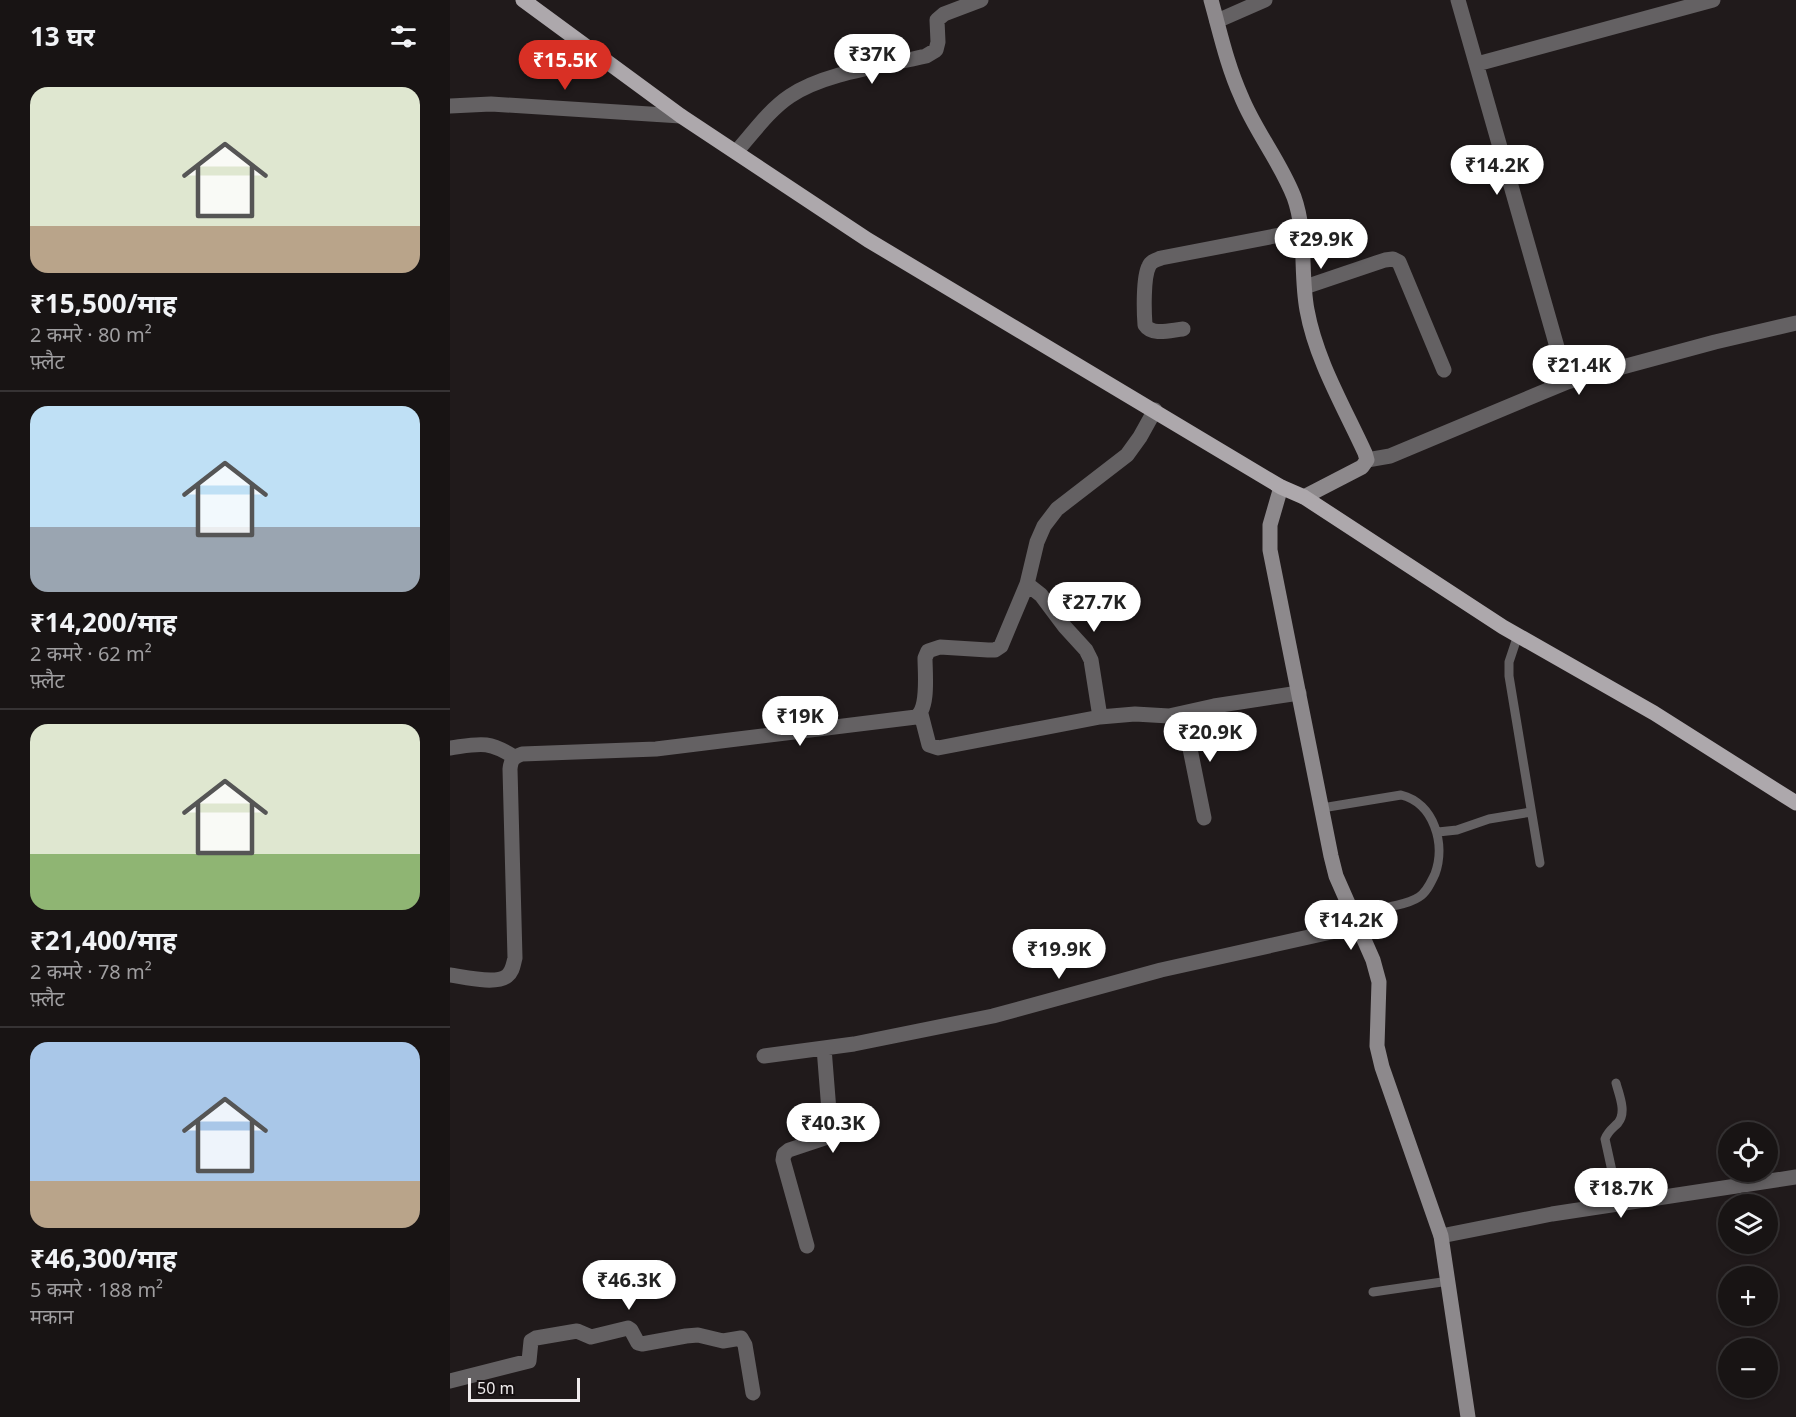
<!DOCTYPE html>
<html lang="hi">
<head>
<meta charset="utf-8">
<style>
  body { margin:0; font-family:"Noto Sans","Noto Sans Devanagari",sans-serif; background:#211d1d; color:#f1f3f6; height:100vh; display:flex; flex-direction:column; font-size:22px; white-space:nowrap }
  * { box-sizing:border-box; margin:0 }
  p { font-size:20px; color:#9f9ea0 }
  .icon { flex:none; width:33px; height:33px; fill:none; stroke:currentColor; stroke-width:2; stroke-linecap:round; stroke-linejoin:round }
  .map { position:relative; flex:1; overflow:hidden }
  .panel { display:flex; flex-direction:column; background:#181414; width:450px }
  .panel>* { flex:none }
  .buttons { position:absolute; left:1268px; top:1122px; display:grid; gap:12px }
  .buttons a { display:grid; place-items:center; width:60px; height:60px; border-radius:50%; background:#181414; box-shadow:0 3px 9px #0003,0 0 0 2px #363334; font-size:30px }
  .scale { position:absolute; left:18px; bottom:15px; width:112px; box-sizing:border-box; padding-left:6px; border:3px solid #efebec; border-top:0; font-size:16px; line-height:21px; white-space:nowrap; color:#efebec; -webkit-text-stroke:4px #171112; paint-order:stroke }
  .price { position:absolute; translate:-50% -51px; padding:0 14px; border-radius:21px; background:#fff; color:#222; font-size:20px; line-height:39px; filter:drop-shadow(0 2px 3px #0008) }
  .price::after { content:''; position:absolute; left:50%; top:36px; width:18px; height:14px; margin-left:-9px; background:inherit; clip-path:polygon(0 0,100% 0,50% 100%) }
  .price.selected { background:#d93025; color:#fff }
  ul { padding:0; list-style:none }
  li { display:grid; align-content:center; gap:12px; height:318px; padding:0 30px }
  li+li { border-top:2px solid #363334 }
  li span { display:grid; place-items:center; height:186px; border-radius:18px; color:#555 }
  li>.icon { margin-inline-start:auto }
  span .icon { width:108px; height:108px; fill:#fffc; stroke-width:1 }
  li b { font-size:26px }
  h2 { display:flex; justify-content:space-between; align-items:center; height:72px; padding:0 30px; font-size:26px }
  main { display:flex; flex:1; min-height:0 }
  .map>svg:first-child { display:block }
</style>
</head>
<body>
<main>
<section class="panel">
<h2>13 घर<svg class="icon" aria-label="filters" viewBox="0 0 24 24"><path d="M4 7h16M4 17h16"/><circle cx="9" cy="7" r="2"/><circle cx="15" cy="17" r="2"/></svg></h2>
<ul>
<li><span style="background:linear-gradient(#dfe7d0 75%,#b9a48a 0)"><svg class="icon" aria-label="home" viewBox="0 0 24 24"><path d="M3 11l9-7 9 7M6 9v11h12V9"/></svg></span><div><b>₹15,500/माह</b><p>2 कमरे · 80 m²</p><p>फ़्लैट</p></div></li>
<li><span style="background:linear-gradient(#bfe0f5 65%,#9aa5b1 0)"><svg class="icon" aria-label="home" viewBox="0 0 24 24"><path d="M3 11l9-7 9 7M6 9v11h12V9"/></svg></span><div><b>₹14,200/माह</b><p>2 कमरे · 62 m²</p><p>फ़्लैट</p></div></li>
<li><span style="background:linear-gradient(#dfe7d0 70%,#8fb573 0)"><svg class="icon" aria-label="home" viewBox="0 0 24 24"><path d="M3 11l9-7 9 7M6 9v11h12V9"/></svg></span><div><b>₹21,400/माह</b><p>2 कमरे · 78 m²</p><p>फ़्लैट</p></div></li>
<li><span style="background:linear-gradient(#a9c7e8 75%,#b9a48a 0)"><svg class="icon" aria-label="home" viewBox="0 0 24 24"><path d="M3 11l9-7 9 7M6 9v11h12V9"/></svg></span><div><b>₹46,300/माह</b><p>5 कमरे · 188 m²</p><p>मकान</p></div></li>
</ul>
</section>
<div class="map">
<svg width="1346" height="1417" viewBox="0 0 1346 1417">
  <rect width="100%" height="100%" fill="#201a1b"/>
  <g fill="none" stroke-linecap="round" stroke-linejoin="round">
    <path stroke="#646163" stroke-width="9" d="M1068 635 1059 662V676L1090 863
      M872 808 951 795C984 803 996 844 985 874 981 882 977 892 969 897 954 907 921 909 902 913
      M988 832 1007 830 1039 819 1081 812
      M1166 1083C1169 1095 1177 1112 1168 1123 1162 1129 1158 1131 1155 1139L1169 1203
      M923 1292 999 1281"/>
    <path stroke="#646163" stroke-width="15" d="M1008 0 1117 382
      M767 21 815 0
      M1027 64 1263 0
      M0 106 41 104 231 116
      M286 152C303 133 319 110 340 96 376 72 434 66 476 56L486 50 488 42 487 20 494 14 531 0
      M855 287 935 260 943 259 949 262 994 370
      M733 329C721 330 702 336 695 325 694 312 693 277 699 266 701 261 706 260 711 258L851 231
      M917 460 940 456 1117 382 1265 342 1346 323
      M577 584 591 595 615 627 636 650 641 660 650 717
      M471 714 479 745 488 748 650 717 685 714 719 716 764 706 849 693
      M733 714 754 818
      M0 748C29 744 38 740 64 757
      M0 975C14 977 46 985 57 976 63 971 63 965 65 958L60 769C61 760 63 757 72 754L206 749 466 717C479 709 475 673 475 658L478 651 490 647 538 650H545L551 646 577 584 587 542 594 526 607 509 677 455 690 437 705 410
      M314 1056 404 1044 543 1016 711 970 908 926
      M991 1236 1102 1214 1346 1177
      M357 1246 333 1160 334 1154 339 1150 381 1136 374 1048
      M0 1381 79 1361 81 1341 86 1338 121 1332 127 1331 141 1337 178 1328 181 1330 188 1343 192 1344 236 1336 248 1335 273 1341 291 1338 295 1345 303 1393"/>
    <path stroke="#8d898c" stroke-width="15" d="M761 0C770 32 777 65 791 96 805 131 830 161 844 197 857 233 850 273 857 310 866 360 894 407 915 453L917 460 912 467 854 497
      M831 487 820 525V550L881 856 886 876 923 960 929 982 927 1046 932 1067 991 1236 1018 1417"/>
    <path stroke="#ada8ac" stroke-width="15" d="M73 0 231 116 418 240 831 487 854 497 1053 627 1204 713 1346 803"/>
  </g>
</svg>
<div class="buttons">
<a><svg class="icon" aria-label="locate" viewBox="0 0 24 24"><circle cx="12" cy="12" r="6"/><path d="M12 2v4M12 18v4M2 12h4M18 12h4"/></svg></a>
<a><svg class="icon" aria-label="layers" viewBox="0 0 24 24"><path d="M12 4l9 5-9 5-9-5zM3 14l9 5 9-5"/></svg></a>
<a>+</a>
<a>−</a>
</div>
<div class="scale">50 m</div>
<b class="price" style="left:422px;top:85px">₹37K</b>
<b class="price selected" style="left:115px;top:91px">₹15.5K</b>
<b class="price" style="left:1047px;top:196px">₹14.2K</b>
<b class="price" style="left:871px;top:270px">₹29.9K</b>
<b class="price" style="left:1129px;top:396px">₹21.4K</b>
<b class="price" style="left:644px;top:633px">₹27.7K</b>
<b class="price" style="left:350px;top:747px">₹19K</b>
<b class="price" style="left:760px;top:763px">₹20.9K</b>
<b class="price" style="left:901px;top:951px">₹14.2K</b>
<b class="price" style="left:609px;top:980px">₹19.9K</b>
<b class="price" style="left:383px;top:1154px">₹40.3K</b>
<b class="price" style="left:1171px;top:1219px">₹18.7K</b>
<b class="price" style="left:179px;top:1311px">₹46.3K</b>
</div>
</main>
</body>
</html>
